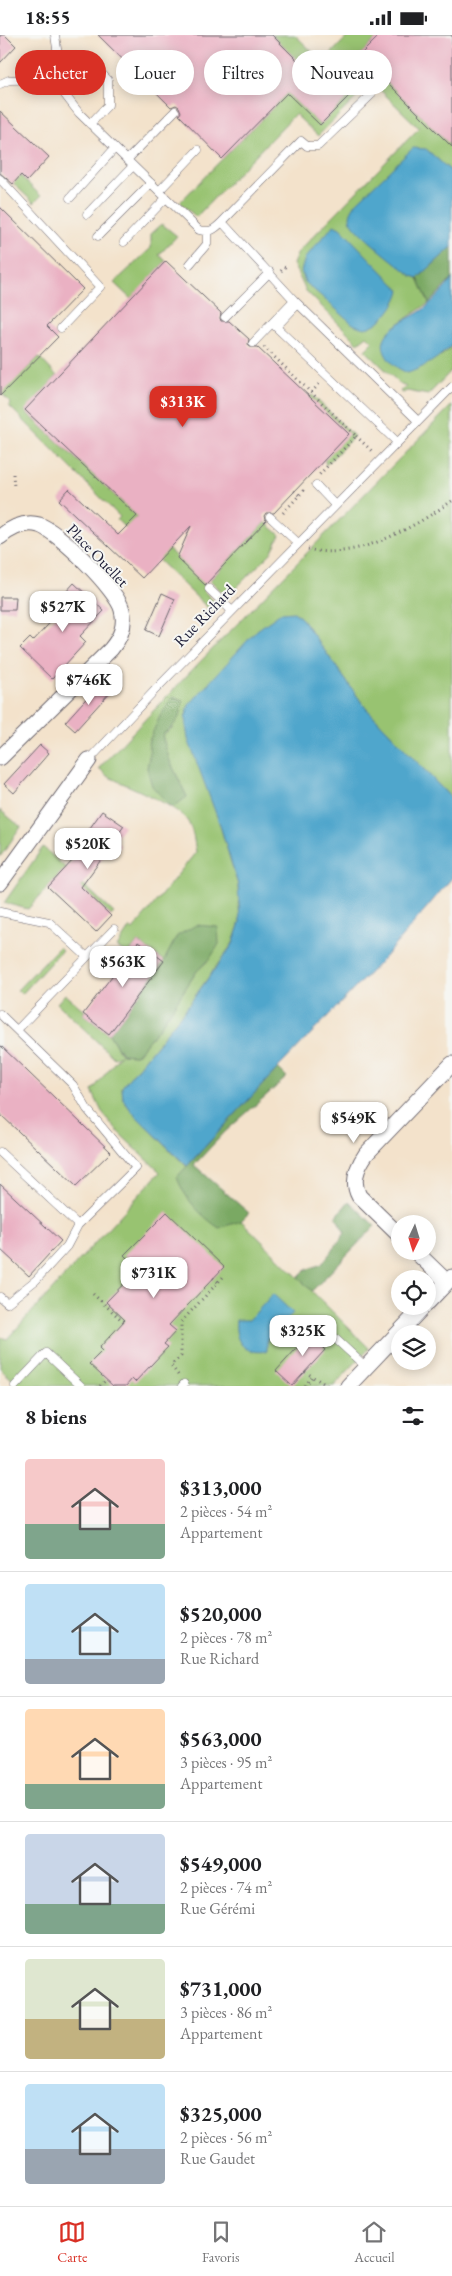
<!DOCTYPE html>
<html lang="fr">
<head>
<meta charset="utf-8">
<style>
  body { margin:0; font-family:"EB Garamond",serif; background:#f2f2f2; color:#202124; height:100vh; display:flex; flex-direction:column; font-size:19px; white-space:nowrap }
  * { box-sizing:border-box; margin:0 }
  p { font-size:16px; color:#757577 }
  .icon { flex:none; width:28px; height:28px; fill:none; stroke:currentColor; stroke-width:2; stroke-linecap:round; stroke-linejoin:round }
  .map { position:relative; height:1351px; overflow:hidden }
  .panel { display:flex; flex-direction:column; background:#fff; flex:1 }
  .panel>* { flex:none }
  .hud { position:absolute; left:15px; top:15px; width:422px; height:45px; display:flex; gap:10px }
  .needle { width:32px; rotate:184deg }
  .controls { position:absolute; left:391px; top:1180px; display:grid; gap:10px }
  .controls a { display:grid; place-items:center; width:45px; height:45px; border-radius:50%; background:#fff; box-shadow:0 2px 12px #0003; font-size:25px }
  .price { position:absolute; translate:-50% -42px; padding:0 11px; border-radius:10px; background:#fff; color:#222; font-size:16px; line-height:32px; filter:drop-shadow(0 1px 2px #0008) }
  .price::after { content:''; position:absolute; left:50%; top:30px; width:15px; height:11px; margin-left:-8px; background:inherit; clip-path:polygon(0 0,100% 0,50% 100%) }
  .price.current { background:#d93025; color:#fff }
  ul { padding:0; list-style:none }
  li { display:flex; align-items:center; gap:15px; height:125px; padding:0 25px }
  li+li { border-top:1px solid #e0e0e0 }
  li span { display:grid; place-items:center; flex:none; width:140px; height:100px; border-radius:5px; color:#555 }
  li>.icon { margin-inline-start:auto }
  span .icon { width:60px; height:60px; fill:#fffc; stroke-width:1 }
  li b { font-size:21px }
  h2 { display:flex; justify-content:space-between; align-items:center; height:60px; padding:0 25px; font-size:21px }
  .tag { padding:0 18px; border-radius:22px; background:#fff; box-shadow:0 2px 12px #0003; font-size:18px; line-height:45px }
  .tag.current { background:#d93025; color:#fff }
  .status { display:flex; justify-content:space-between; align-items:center; height:35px; padding:0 25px; background:#fff; direction:ltr }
  .status svg { height:14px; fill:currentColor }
  .tab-bar { display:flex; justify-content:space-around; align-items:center; height:70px; border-top:1px solid #e0e0e0; background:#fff; font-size:14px; color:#757577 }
  .tab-bar a { display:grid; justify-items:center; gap:2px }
  .tab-bar .current { color:#d93025 }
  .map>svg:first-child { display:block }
</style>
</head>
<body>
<div class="status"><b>18:55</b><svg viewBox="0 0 49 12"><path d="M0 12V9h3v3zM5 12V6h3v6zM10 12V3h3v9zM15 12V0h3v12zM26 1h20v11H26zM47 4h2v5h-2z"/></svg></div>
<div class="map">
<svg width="452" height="1351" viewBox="0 0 452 1351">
  <rect width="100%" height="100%" fill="#f6f6f2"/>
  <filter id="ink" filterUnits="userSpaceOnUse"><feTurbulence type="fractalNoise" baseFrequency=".02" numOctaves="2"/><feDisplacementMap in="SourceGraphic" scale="10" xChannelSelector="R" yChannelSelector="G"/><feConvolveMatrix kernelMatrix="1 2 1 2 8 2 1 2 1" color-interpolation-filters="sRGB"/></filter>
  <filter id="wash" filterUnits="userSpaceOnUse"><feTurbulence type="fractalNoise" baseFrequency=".0096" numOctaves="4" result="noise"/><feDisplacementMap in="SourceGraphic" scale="20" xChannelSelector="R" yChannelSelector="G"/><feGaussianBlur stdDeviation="1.12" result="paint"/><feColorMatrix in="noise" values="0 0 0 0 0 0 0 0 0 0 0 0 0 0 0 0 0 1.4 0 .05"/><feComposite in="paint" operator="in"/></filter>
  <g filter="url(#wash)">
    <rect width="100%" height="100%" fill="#f3e2cb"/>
    <path fill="#98c371" stroke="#5d7256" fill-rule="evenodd" d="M272 0H295L323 27 349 0H380L326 54Z
      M375 35 452 112V137L426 114 360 196 412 241 418 243 429 268 398 289 441 321 452 311V335L428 360 407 356 403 358 400 356 407 352 401 350 365 315 373 307 367 301 358 308 306 256 293 229 298 217 419 93 372 47 318 101 295 79 196 182 180 167 287 58 320 90Z
      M0 121 41 161 34 168 0 136Z
      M162 189 177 201 159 220 166 226 131 264 114 248 151 213V199Z
      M39 322 57 341 25 376 137 481 129 490 166 512 206 550 203 555 218 571 212 577 117 485 120 482 9 371 10 367 1 358Z
      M312 360 354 401 326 430 310 362Z
      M452 370V764L365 672 302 584 294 577 219 787 238 850 240 887 233 908 185 975 122 1052 123 1064 133 1078 369 1313 334 1351H19L0 1333V1302L7 1304 160 1137 119 1098 103 1079 92 1056 120 1020 114 1023 57 968 65 959 85 976 83 979 109 999 121 1019 136 1020 159 993 197 936 211 923 177 901 164 926 138 907 128 919 117 912 130 892 133 895 196 817C194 806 193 793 186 784 172 768 127 751 107 741L99 733 194 633ZM182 666 172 693 162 700 169 724 187 762 147 733 150 717Z
      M265 487 280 500 271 518 227 562 210 545Z
      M0 775 21 792 0 822Z
      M43 812 114 878 111 881 63 836 28 874 4 868Z
      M59 912 62 915 22 959 17 955Z"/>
    <path fill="#7aa963" stroke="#4e664f" d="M452 212V244L429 268 418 243Z
      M173 662 183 666C181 683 176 690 162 700L169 724 187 762 172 773 152 751 147 733 150 717 148 708 160 681Z
      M196 890 218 892 219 909 211 922 197 936 159 993 136 1020 122 1019 109 999 164 926 177 901Z
      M278 1033 287 1042 225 1097 194 1130 249 1178 241 1186 219 1193C200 1180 184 1163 177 1142Z
      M349 1166 375 1191 312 1256 298 1242 305 1235 322 1229 345 1198 336 1182Z"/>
    <path fill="#4fa6cc" stroke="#386484" d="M413 113 426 114 452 137V212L418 243 412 241C399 230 357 199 351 186 348 179 353 174 356 168Z
      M334 190 340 193 400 255C397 269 383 287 369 292 363 294 358 291 353 289L305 247 301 236 305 223Z
      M452 244V310C439 323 425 332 408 338 398 334 390 329 385 318 375 294 410 285 425 273 434 265 445 254 452 244Z
      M294 577 302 584 365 672 452 764V843L383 924 278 1033 187 1131 133 1078 123 1064 122 1052 185 975 233 909 240 887 238 850 219 787 188 704 185 684 189 670 257 595 281 578Z
      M273 1259 293 1278 267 1304V1316C244 1320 234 1307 236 1285H249Z"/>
    <g id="blocks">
      <path fill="#eab1c3" d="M0 0H5L16 11 0 28Z
        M98 0H272L326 54 380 0H452V112L375 35 320 90 287 58 222 124 179 80 181 77 179 72 176 70 171 72Z
        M0 76 49 122 27 146 21 140 13 149 0 138Z
        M0 172 83 254 47 291 58 302 0 361Z
        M166 226 221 278 220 283 221 286H229L249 304 248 309 250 312H257L349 399 274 478H266L264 481 266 486 205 550 177 523 191 491 142 543 59 465 69 454 118 500 137 481 25 375Z
        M74 548 104 576 80 601 86 607 52 644 20 613 30 603 33 606 72 564 65 558Z
        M162 558 175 564 159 601 146 595Z
        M0 562H16L15 575H0Z
        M102 646 112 655 75 696 65 687Z
        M40 710 49 718 14 758 4 749Z
        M102 776 124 791 114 805 120 810 112 822 106 818 81 852 111 881 96 897 48 852 74 824 70 821Z
        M138 907 164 926 109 999 83 979Z
        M0 1010 111 1117 76 1151 0 1079Z
        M0 1149 61 1206 29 1241 0 1214Z
        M167 1177 224 1232 169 1290 176 1296 164 1309 168 1312 135 1347 132 1344 126 1351H113L89 1329 102 1316 99 1313 125 1285 106 1267 138 1234 124 1220Z
        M315 1293 330 1306 323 1313 325 1315 292 1351 276 1336Z"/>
    </g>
  </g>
  <g filter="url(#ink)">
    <use href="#blocks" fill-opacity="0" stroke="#6b656d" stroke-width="1"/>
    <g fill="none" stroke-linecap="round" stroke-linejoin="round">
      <defs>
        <path id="lane" d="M55 0 62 48 65 60 79 78 199 195C210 198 214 195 222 187
          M58 24H88L108 45V70L90 89
          M0 49 9 45 61 44
          M371 60 318 111H307L301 106 222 187 294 265 418 386
          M127 125 175 76
          M0 144 100 252 61 293
          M159 156 198 115
          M70 163 115 113
          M87 179 133 131
          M98 201 151 148
          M124 207 166 163
          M190 229 207 209V197
          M298 269 276 292 397 407
          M225 282 270 237
          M253 308 294 265
          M316 450 335 470
          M270 482 298 508
          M209 554 232 576
          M89 725 157 653 452 352
          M0 877 49 887 87 922 17 995
          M87 922 114 894
          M0 979 73 1050 87 1074 136 1133 78 1190
          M0 1117 78 1190 67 1211 36 1245 7 1268 0 1262
          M326 1295 366 1332
          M15 1351 46 1318 81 1351
          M182 1351 184 1349"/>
        <path id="street" d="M0 502C11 493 25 486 39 490 58 496 118 556 122 575 126 590 121 602 111 614L0 723
          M0 848 89 725
          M400 1201 359 1161C351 1146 357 1132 366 1119L452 1029
          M415 1216 447 1247
          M428 1267 452 1242
          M348 1351 424 1271"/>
      </defs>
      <use href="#lane" stroke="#6b656d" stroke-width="9"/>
      <use href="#street" stroke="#6b656d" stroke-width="17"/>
      <path stroke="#6b656d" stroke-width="3" stroke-dasharray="1 4" stroke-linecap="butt" d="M281 236 288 229
        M264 312 356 401 319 440
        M308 361 320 348
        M356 401 374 418
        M13 439 14 452
        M294 456 299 460
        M283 478 306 453
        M308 514C355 527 414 492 452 466
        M80 799 87 797
        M213 1243 218 1247
        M93 1259 124 1287
        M305 1337 328 1351
        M178 1340 171 1330 181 1321V1287L224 1241
        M100 1351 106 1345
        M305 1351 312 1342"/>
      <use href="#lane" stroke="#fff" stroke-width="8"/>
      <use href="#street" stroke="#fff" stroke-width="15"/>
    </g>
  </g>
  <g text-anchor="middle" stroke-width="4" stroke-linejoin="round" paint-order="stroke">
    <g font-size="16" fill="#22223b" stroke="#f6f6f2">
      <text transform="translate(98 520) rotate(46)" y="6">Place Ouellet</text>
      <text transform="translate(204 580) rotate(-46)" y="6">Rue Richard</text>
    </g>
  </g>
</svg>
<div class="controls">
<a><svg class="needle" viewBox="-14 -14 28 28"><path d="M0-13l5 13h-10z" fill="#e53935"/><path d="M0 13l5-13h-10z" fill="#757577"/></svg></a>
<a><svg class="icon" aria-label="locate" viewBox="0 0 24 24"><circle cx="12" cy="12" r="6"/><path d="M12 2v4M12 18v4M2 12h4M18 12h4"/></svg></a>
<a><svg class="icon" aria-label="layers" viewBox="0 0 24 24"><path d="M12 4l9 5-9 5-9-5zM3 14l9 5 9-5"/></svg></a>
</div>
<b class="price current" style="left:183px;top:393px">$313K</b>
<b class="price" style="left:63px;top:598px">$527K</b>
<b class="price" style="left:89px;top:671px">$746K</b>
<b class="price" style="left:88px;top:835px">$520K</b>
<b class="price" style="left:123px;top:953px">$563K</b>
<b class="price" style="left:354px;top:1109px">$549K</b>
<b class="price" style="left:154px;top:1264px">$731K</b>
<b class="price" style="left:303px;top:1322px">$325K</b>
<div class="hud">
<a class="tag current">Acheter</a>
<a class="tag">Louer</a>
<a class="tag">Filtres</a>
<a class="tag">Nouveau</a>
</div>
</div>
<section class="panel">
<h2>8 biens<svg class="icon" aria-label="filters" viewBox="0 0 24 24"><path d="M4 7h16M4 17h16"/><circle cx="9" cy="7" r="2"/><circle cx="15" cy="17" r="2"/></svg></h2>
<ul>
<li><span style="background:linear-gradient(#f6c9c9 65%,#7fa58c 0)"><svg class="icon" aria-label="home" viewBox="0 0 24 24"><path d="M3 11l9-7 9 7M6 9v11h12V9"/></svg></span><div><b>$313,000</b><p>2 pièces · 54 m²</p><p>Appartement</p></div></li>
<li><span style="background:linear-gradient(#bfe0f5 75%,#9aa5b1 0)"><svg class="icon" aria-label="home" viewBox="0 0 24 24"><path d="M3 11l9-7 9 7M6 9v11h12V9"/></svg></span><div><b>$520,000</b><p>2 pièces · 78 m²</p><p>Rue Richard</p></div></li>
<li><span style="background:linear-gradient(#ffd9b3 75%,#7fa58c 0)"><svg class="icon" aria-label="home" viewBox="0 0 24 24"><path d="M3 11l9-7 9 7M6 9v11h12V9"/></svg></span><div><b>$563,000</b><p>3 pièces · 95 m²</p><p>Appartement</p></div></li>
<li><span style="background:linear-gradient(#c9d6e8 70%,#7fa58c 0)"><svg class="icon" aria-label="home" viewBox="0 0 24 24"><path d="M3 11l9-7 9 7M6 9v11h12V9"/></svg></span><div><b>$549,000</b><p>2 pièces · 74 m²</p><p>Rue Gérémi</p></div></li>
<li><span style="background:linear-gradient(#dfe7d0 60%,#c2b280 0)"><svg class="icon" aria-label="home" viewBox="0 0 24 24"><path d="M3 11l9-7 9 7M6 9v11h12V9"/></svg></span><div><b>$731,000</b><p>3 pièces · 86 m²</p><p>Appartement</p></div></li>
<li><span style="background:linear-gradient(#bfe0f5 65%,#9aa5b1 0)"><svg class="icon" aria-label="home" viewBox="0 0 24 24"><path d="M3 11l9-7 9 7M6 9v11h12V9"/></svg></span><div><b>$325,000</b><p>2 pièces · 56 m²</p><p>Rue Gaudet</p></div></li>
</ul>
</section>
<nav class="tab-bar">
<a class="current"><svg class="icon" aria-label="map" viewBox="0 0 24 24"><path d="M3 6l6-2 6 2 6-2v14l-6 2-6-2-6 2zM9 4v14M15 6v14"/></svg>Carte</a>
<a><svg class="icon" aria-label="saved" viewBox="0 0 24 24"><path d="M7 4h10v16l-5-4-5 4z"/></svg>Favoris</a>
<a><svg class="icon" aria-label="home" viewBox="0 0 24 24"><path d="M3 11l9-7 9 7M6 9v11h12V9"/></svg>Accueil</a>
</nav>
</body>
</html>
